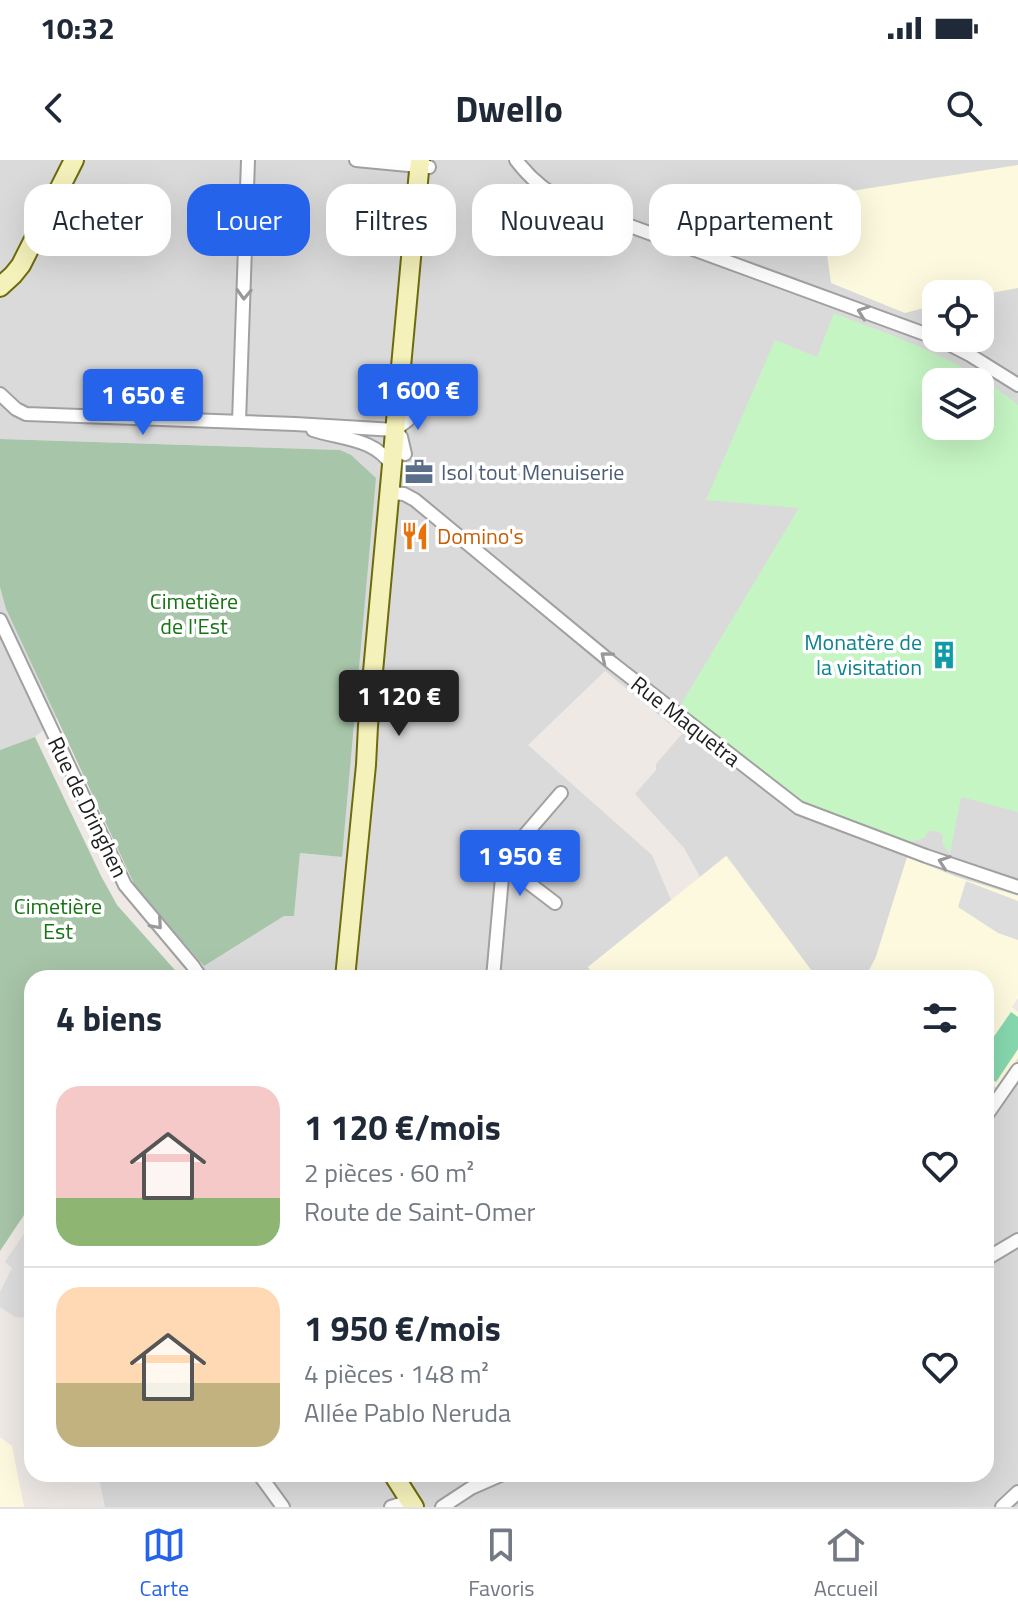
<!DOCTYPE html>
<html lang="fr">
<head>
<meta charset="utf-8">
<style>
  body { margin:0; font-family:"Titillium Web",sans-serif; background:#f6f6f7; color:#1f2937; height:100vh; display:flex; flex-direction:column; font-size:30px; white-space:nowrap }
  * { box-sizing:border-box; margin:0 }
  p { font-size:26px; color:#747a83 }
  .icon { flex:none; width:44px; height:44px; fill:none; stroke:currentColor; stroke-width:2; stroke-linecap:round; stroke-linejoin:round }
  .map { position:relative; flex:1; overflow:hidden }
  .drawer { position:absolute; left:24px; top:810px; width:970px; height:512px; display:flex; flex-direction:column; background:#fff; border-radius:24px; box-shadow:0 8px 32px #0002 }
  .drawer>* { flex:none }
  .banner { position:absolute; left:24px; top:24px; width:970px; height:72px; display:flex; gap:16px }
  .buttons { position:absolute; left:922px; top:120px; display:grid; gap:16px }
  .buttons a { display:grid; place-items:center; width:72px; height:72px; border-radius:16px; background:#fff; box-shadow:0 8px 32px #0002; font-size:40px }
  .price { position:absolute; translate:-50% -68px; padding:0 18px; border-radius:8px; background:#2563eb; color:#fff; font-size:26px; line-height:52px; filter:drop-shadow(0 2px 4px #0008) }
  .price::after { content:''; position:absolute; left:50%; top:48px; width:24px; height:18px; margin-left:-12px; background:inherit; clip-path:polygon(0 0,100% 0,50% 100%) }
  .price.on { background:#222; color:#fff }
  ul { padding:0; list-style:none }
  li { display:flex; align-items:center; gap:24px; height:200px; padding:0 32px }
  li+li { border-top:2px solid #e0e1e3 }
  li span { display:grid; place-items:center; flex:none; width:224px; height:160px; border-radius:24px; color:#555 }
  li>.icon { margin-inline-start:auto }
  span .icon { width:96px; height:96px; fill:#fffc; stroke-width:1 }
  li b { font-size:34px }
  h2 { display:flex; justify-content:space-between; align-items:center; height:96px; padding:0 32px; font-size:34px }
  .tag { padding:0 28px; border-radius:24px; background:#fff; box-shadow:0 8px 32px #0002; font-size:28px; line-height:72px }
  .tag.on { background:#2563eb; color:#fff }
  .status { display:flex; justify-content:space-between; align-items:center; height:56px; padding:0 40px; background:#fff; direction:ltr }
  .status svg { height:22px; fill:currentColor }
  header { display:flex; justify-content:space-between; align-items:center; height:104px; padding:0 32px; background:#fff; font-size:36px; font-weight:700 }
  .tabs { display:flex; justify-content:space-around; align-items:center; height:112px; border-top:2px solid #e0e1e3; background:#fff; font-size:22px; color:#747a83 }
  .tabs a { display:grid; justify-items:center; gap:4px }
  .tabs .on { color:#2563eb }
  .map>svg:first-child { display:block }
</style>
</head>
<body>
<div class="status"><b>10:32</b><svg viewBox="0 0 49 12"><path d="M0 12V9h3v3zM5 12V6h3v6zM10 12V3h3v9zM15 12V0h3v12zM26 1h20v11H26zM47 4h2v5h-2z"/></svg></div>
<header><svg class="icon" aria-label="back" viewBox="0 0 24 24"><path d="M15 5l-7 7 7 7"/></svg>Dwello<svg class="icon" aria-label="search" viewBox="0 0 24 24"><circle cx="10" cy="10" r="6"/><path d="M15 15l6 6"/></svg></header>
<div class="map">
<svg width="1018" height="1347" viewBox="0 0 1018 1347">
  <rect width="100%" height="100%" fill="#eee9e4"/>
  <path fill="#dbdada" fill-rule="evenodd" d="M0 0H1018V736L957 717 900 719 876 797 865 818H817L727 696 700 717 684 688 635 634 656 610V604L682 574 605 511 528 585 652 695 671 740 588 807 595 818H192L204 806 284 756H294L300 693 342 697 340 290 0 279ZM936 134H980V178H936ZM936 222H980V266H936Z
    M0 427 6 449 57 558 35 577 0 590Z
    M1018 898V1347H105L98 1314H986V920L997 928Z"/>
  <path fill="#fdf9de" d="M1018 5V128L980 135V134H936V145L905 153 831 123 819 36Z
    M726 696 817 818H595L588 807Z
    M907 697 957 717 1018 736V838L1012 847 1018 852V898L997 928 986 920V818H865L876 797Z
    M0 1277 12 1286 24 1347H0Z"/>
  <path fill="#a7c5a8" d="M0 279 340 290 351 295 376 318 342 697 300 693 294 756H284L204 806 136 728 6 449 0 427Z
    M35 577 101 716 117 745 182 818H32V1043L0 1091V590Z"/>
  <path fill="#c5f5c3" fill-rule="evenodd" d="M834 153C898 178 965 200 1018 245V652L961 637 950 694 942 682C946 673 936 670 929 671L924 678 910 682 804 642 680 546 799 348 706 340 775 180 817 197ZM936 222H980V266H936Z"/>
  <path fill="#87d8af" d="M1011 852 1018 857V889L996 922 986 915V888Z"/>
  <path fill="#ddd" d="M966 721 1018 741V780L998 773 958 747Z
    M32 1062V1158L15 1157 0 1147V1132L12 1108 5 1102Z"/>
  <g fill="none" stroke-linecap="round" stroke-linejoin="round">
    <defs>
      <path id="street" d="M356 0 429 7
        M516 0C531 20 547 33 570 44L936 178
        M937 178 970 195 1018 225
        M0 234 16 249 26 254 295 264 395 270
        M239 262 248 0
        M313 270C341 279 375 278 392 306
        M395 270 401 277 405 294
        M395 270 408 260
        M390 333 404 334 415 340 612 503 799 648 926 696 1018 727
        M0 460 125 725 193 806 201 818
        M503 706 517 714 555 743
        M493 818 503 706 511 691 561 633
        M986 956 1018 910
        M986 1099 1018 1080
        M259 1314 283 1347
        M391 1347 410 1341
        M442 1347 471 1328 503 1314
        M1002 1347 1018 1332"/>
      <path id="secondary" d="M0 127 13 115 21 105 74 0
        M345 818 366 605 368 566 420 0
        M393 1314 414 1347"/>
    </defs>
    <use href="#street" stroke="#a1a1a1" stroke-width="16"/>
    <use href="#secondary" stroke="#6d6c0c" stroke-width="22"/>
    <use href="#street" stroke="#fff" stroke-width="12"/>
    <use href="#secondary" stroke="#f5f1bb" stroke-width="18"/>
  </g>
  <defs><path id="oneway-chevron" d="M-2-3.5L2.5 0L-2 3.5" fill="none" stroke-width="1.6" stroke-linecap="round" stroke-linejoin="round" transform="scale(2)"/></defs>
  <g stroke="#999">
    <use href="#oneway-chevron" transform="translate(244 134) rotate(92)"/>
    <use href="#oneway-chevron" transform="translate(863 152) rotate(-160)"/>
    <use href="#oneway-chevron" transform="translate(606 497) rotate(-141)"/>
    <use href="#oneway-chevron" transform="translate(944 702) rotate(-161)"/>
    <use href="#oneway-chevron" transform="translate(157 764) rotate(49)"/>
  </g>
  <defs>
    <symbol id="office-bare" viewBox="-9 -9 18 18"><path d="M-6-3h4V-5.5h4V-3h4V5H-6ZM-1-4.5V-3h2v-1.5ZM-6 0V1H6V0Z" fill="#5c6f8a" stroke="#fff" stroke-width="2.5" paint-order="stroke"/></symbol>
    <symbol id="restaurant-bare" viewBox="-9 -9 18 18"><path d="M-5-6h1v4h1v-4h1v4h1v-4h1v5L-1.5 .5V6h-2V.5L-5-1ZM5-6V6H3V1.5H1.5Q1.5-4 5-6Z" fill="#e8710a" stroke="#fff" stroke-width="2.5" paint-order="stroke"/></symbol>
    <symbol id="building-bare" viewBox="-9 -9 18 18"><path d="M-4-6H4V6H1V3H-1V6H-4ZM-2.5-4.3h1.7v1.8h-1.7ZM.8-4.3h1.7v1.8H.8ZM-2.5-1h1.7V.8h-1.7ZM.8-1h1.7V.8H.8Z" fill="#0f9aa8" stroke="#fff" stroke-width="2.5" paint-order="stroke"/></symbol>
  </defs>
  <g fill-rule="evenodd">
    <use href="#office-bare" x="399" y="292" width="40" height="40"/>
    <use href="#restaurant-bare" x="395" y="356" width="40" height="40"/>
    <use href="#building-bare" x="924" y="475" width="40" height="40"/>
  </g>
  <g text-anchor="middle" stroke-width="7" stroke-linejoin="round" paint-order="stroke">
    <g font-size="22" fill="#4e5e75" stroke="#fff" text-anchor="start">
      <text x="441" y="320">Isol tout Menuiserie</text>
    </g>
    <g font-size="22" fill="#c56008" stroke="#fff" text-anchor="start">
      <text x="437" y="384">Domino's</text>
    </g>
    <g font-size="22" fill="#167413" stroke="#fff">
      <text x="194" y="449">Cimetière<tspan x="194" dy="25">de l'Est</tspan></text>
      <text x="58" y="754">Cimetière<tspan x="58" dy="25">Est</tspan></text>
    </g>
    <g font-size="22" fill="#0d838f" stroke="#fff" text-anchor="end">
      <text x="922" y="490">Monatère de<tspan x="922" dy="25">la visitation</tspan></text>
    </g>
    <g font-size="22" fill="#1d1d1d" stroke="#fff">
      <text transform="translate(686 561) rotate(38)" y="8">Rue Maquetra</text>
      <text transform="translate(88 647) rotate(64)" y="8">Rue de Dringhen</text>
    </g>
  </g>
</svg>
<div class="buttons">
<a><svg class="icon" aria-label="locate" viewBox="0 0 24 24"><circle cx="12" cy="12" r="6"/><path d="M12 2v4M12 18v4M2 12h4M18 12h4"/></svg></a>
<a><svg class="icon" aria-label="layers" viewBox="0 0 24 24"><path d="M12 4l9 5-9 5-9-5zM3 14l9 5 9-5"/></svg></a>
</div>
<b class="price" style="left:418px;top:272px">1 600 €</b>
<b class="price" style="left:143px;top:277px">1 650 €</b>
<b class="price on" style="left:399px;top:578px">1 120 €</b>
<b class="price" style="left:520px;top:738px">1 950 €</b>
<div class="banner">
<a class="tag">Acheter</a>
<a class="tag on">Louer</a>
<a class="tag">Filtres</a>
<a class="tag">Nouveau</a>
<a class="tag">Appartement</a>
</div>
<section class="drawer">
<h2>4 biens<svg class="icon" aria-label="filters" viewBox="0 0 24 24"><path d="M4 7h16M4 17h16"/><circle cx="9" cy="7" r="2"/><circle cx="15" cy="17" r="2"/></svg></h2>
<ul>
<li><span style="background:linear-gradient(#f6c9c9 70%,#8fb573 0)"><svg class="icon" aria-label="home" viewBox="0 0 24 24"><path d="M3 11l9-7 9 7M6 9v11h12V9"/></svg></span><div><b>1 120 €/mois</b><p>2 pièces · 60 m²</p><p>Route de Saint-Omer</p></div><svg class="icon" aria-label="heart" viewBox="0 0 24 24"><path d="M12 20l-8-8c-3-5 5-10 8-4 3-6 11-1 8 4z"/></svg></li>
<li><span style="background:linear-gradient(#ffd9b3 60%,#c2b280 0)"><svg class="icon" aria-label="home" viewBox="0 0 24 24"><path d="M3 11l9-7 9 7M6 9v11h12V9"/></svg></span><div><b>1 950 €/mois</b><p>4 pièces · 148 m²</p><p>Allée Pablo Neruda</p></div><svg class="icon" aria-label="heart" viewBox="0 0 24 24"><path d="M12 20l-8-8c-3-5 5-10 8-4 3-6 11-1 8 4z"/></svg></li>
</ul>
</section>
</div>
<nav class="tabs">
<a class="on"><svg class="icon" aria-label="map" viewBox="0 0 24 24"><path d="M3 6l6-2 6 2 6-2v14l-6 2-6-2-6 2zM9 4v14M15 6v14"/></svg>Carte</a>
<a><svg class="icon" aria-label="saved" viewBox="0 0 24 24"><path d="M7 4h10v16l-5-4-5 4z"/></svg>Favoris</a>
<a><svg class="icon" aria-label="home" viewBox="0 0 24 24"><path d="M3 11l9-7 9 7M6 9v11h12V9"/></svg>Accueil</a>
</nav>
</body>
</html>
